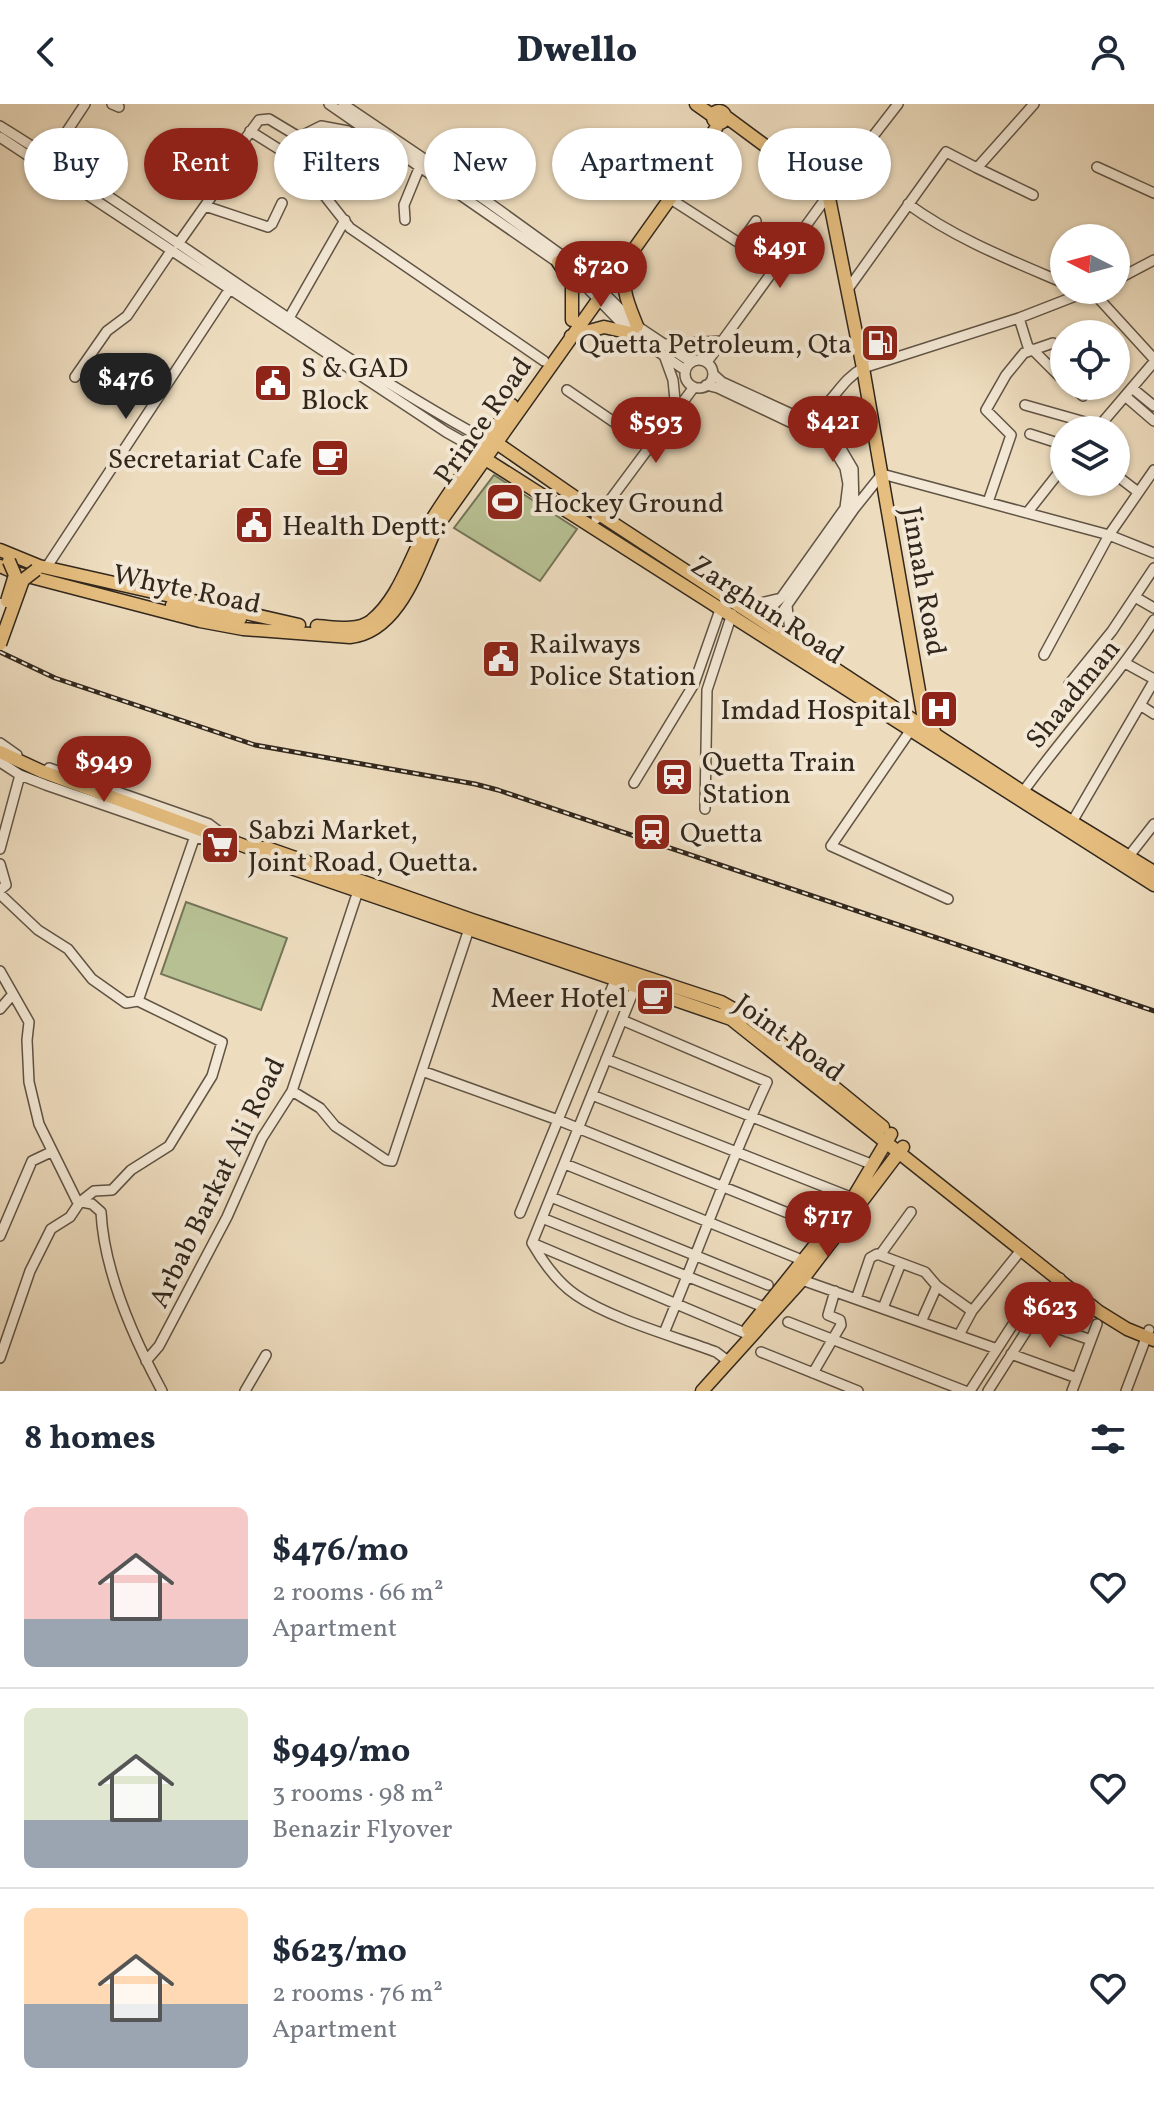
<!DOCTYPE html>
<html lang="en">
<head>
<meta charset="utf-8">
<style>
  body { margin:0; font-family:Vollkorn,serif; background:#f2f2f3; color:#1f2937; height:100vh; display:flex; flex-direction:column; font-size:30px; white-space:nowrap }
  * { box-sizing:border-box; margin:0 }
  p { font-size:26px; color:#747a83 }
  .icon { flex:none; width:44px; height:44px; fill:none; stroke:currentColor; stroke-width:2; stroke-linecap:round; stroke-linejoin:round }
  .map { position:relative; height:1287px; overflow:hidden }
  .panel { display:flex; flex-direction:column; background:#fff; flex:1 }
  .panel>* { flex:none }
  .hud { position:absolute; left:24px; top:24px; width:1106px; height:72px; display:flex; gap:16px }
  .needle { width:52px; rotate:276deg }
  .fabs { position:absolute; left:1050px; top:120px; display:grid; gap:16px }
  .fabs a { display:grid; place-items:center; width:80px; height:80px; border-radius:50%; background:#fff; box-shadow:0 2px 6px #0004; font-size:40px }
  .price { position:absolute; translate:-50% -68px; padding:0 18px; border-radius:28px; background:#8f2418; color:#fff; font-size:26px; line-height:52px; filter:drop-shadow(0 2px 4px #0008) }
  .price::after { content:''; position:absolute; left:50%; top:48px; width:24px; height:18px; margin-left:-12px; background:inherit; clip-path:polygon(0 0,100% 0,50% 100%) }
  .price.on { background:#222; color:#fff }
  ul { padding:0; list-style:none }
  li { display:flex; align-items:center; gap:24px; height:200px; padding:0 24px }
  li+li { border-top:2px solid #e0e1e3 }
  li span { display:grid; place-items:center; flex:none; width:224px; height:160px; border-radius:12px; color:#555 }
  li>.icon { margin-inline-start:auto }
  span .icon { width:96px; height:96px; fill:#fffc; stroke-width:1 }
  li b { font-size:34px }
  h2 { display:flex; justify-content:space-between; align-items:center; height:96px; padding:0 24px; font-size:34px }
  .chip { padding:0 28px; border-radius:36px; background:#fff; box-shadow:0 2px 6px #0004; font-size:28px; line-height:72px }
  .chip.on { background:#8f2418; color:#fff }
  header { display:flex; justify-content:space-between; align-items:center; height:104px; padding:0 24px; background:#fff; font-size:36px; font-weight:800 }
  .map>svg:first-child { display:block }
</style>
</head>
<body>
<header><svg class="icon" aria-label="back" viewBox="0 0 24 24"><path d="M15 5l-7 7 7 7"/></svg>Dwello<svg class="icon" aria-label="person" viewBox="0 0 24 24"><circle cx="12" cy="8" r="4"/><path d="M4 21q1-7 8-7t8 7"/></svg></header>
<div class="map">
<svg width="1154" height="1287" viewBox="0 0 1154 1287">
  <rect width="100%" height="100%" fill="#eddcbe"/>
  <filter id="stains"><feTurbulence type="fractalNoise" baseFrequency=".0025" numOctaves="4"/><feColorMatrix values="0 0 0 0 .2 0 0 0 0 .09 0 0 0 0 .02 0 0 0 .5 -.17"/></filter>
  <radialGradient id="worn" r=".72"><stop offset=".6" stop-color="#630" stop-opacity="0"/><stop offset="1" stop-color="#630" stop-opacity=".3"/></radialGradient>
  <path fill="#b7c093" stroke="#747458" stroke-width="2" d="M494 371 577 425 540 477 454 424Z
    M186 798 287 834 261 906 161 870Z"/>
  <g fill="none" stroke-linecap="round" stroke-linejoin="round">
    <defs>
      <path id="minor" d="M112 0 119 3
        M329 0 573 169 631 229 685 266
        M343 0 488 98 578 163 637 222 691 258
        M0 22C164 123 317 244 486 336
        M250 27 301 59 303 70 313 77 350 124 544 257
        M0 33 446 328 478 346
        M50 53 85 0
        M1097 63 1154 89
        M977 64 1033 91
        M829 89 898 0
        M669 94 750 146
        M908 100C956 135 1010 156 1064 179
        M205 102 268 123 272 120 282 99
        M405 116 404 101 420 62
        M178 140 214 89 240 42 259 16 269 15 299 33 321 22 348 27
        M740 140 756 117
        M1116 176 1154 156
        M848 185 946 48 977 64 1034 0
        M289 214 345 116
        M1019 214 1029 246
        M665 240 722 237
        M1032 245 1064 277
        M664 251 673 276 676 306
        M685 270a14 14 0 1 1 28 0a14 14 0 1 1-28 0Z
        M707 258 826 94
        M75 273 107 227 127 212 171 147
        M706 281 718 284 817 331 831 341 845 364 848 380 845 404 781 494 769 505 770 511 778 514 854 405 853 365 836 336 822 324 722 278 713 270
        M1071 282 1083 292
        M1132 284 1154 302
        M567 286 649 342
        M1125 292 1154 317
        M1025 301 1099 322
        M823 306 849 305 872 312
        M803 315C835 303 836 279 863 264L1019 214 1091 186 1154 255
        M1096 326 1154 258
        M1030 330 1064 341
        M1116 371 1138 388
        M988 398 1011 331 986 306 1006 271 1024 249 1053 239
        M854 405 882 370 1109 431 1154 449
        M1027 409 1064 362
        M596 415 694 283
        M46 464 229 186
        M1135 493 1154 504
        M737 499 757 500 777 495
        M787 502 791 535
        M1044 551 1109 431 1154 366
        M1125 559 1154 575
        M1069 580 1112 527 1154 464
        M1140 601 1154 610
        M910 627 831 742 948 795
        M0 639 17 651
        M0 658 20 671 46 681 208 737 222 736
        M49 664 209 720 225 732
        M634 679 694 580 721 503
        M1023 688C1065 629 1115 577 1154 516
        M705 705 707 586 732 510
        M1072 718 1154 577
        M0 745 20 671
        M1129 752 1154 720
        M0 760 6 781 0 786
        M0 790 38 826 68 845 92 875 126 899 138 897 222 938 212 972 169 1042 131 1066 112 1086 94 1087 80 1098 70 1113 51 1125 30 1167 0 1254
        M0 867 29 918 27 936 29 978 39 1020 77 1097 92 1100 101 1108C104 1168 134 1235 162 1287
        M138 897 195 732
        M0 905 13 890
        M622 916 767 978C729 1060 699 1145 664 1229
        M606 955 871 1060
        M422 967 558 1016 820 1122
        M292 987 320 1004 335 1022 386 1056 392 1057 469 825
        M592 991 853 1094
        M565 1060 797 1154
        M551 1093 768 1181
        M520 1109 616 874
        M542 1114 766 1204
        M0 1132 32 1057 51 1048
        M532 1139 636 881
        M532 1139C543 1158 558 1179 576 1191 611 1215 676 1233 716 1248L728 1257
        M532 1139 745 1229
        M880 1151 911 1108
        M802 1176 997 1245
        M856 1195 870 1154 877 1150 925 1168 937 1182 972 1207
        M883 1204 901 1159
        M788 1218 965 1287
        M921 1218 937 1182
        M1051 1222 1091 1236
        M1067 1228 1075 1208
        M959 1231 972 1207 1022 1145
        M761 1248 858 1287
        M1011 1250 1077 1274
        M146 1257 159 1242 227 1113 262 1034 292 987 359 784
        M813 1269 841 1221 840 1216 828 1211 835 1187
        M245 1287 266 1251
        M970 1287 1026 1200
        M988 1287 1060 1174
        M1072 1287 1097 1220
        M1126 1287 1149 1226"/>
      <path id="major" d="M696 0 713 12
        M713 13a6 6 0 1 1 12 0a6 6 0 1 1-12 0Z
        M725 12 829 89
        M829 94 863 264 923 610 934 627
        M558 158 572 179V216
        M628 158C619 182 628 199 637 222
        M578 163 605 170
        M571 232 604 223 631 229
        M491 335 599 410 1023 688 1154 768
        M479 351 1154 781
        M0 446 39 462 299 521
        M0 462 16 469 200 517 243 525 350 533C399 528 418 463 436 424L691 65 719 19
        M172 501 240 515
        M317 522C334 523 356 528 371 517 401 493 411 449 431 417 456 377 484 340 512 301
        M0 648 41 667 250 744 265 755 731 915 1098 1207 1127 1225 1154 1236
        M250 744H267L472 816 721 898 751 915 883 1023
        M748 1225 853 1094 891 1030
        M702 1287 802 1176 903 1043"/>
    </defs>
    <use href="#minor" stroke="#605445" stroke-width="12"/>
    <use href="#major" stroke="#31271d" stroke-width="15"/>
    <use href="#minor" stroke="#f3e8d5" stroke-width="9"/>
    <use href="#major" stroke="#e6be7f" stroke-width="12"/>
    <defs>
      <path id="rail" d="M0 548 55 574 255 641 475 680 498 686 1154 907"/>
    </defs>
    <use href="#rail" stroke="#31271d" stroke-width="5"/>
    <use href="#rail" stroke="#f3e8d5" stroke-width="2" stroke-dasharray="6" stroke-linecap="butt"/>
    <defs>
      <path id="major-bridge" d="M7 497 15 471 9 457
        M0 540 23 476 36 466"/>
    </defs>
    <use href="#major-bridge" stroke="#31271d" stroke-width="15" stroke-linecap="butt"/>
    <use href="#major-bridge" stroke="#e6be7f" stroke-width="12"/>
  </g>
  <defs>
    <symbol id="fuel-square" viewBox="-11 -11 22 22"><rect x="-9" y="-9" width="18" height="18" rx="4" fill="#8f2418" stroke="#f3e8d5"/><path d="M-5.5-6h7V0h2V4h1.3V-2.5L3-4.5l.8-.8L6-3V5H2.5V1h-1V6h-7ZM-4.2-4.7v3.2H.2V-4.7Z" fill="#fff"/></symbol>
    <symbol id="civic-square" viewBox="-11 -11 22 22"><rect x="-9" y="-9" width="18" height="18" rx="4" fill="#8f2418" stroke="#f3e8d5"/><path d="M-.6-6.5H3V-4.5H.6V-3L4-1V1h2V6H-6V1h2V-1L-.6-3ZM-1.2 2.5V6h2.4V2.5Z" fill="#fff"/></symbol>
    <symbol id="cafe-square" viewBox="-11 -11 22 22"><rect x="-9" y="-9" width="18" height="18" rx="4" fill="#8f2418" stroke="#f3e8d5"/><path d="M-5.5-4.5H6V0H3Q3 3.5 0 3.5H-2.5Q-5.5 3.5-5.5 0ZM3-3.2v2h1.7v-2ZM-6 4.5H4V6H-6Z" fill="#fff"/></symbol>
    <symbol id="stadium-square" viewBox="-11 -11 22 22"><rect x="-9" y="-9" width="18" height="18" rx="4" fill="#8f2418" stroke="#f3e8d5"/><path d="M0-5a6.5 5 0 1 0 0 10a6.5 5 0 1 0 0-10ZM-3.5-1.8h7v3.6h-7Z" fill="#fff"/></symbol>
    <symbol id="hospital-square" viewBox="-11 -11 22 22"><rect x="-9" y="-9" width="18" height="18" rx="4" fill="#8f2418" stroke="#f3e8d5"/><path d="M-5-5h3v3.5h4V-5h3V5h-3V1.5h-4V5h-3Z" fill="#fff"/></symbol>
    <symbol id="station-square" viewBox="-11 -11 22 22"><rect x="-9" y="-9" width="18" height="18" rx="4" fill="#8f2418" stroke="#f3e8d5"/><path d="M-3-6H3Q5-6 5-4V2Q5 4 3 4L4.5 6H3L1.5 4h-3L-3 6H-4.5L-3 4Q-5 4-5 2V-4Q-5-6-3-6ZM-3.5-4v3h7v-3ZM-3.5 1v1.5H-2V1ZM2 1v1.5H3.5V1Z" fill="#fff"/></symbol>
    <symbol id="supermarket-square" viewBox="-11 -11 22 22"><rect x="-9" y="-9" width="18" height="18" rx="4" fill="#8f2418" stroke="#f3e8d5"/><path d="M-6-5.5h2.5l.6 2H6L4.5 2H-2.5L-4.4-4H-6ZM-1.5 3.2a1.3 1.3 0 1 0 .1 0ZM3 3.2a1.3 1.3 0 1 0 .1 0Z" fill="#fff"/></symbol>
  </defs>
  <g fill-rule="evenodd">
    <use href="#fuel-square" x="858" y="217" width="44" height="44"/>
    <use href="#civic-square" x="251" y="257" width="44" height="44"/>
    <use href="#cafe-square" x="308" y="332" width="44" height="44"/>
    <use href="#stadium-square" x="483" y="376" width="44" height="44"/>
    <use href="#civic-square" x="232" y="399" width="44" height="44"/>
    <use href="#civic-square" x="479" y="533" width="44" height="44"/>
    <use href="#hospital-square" x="917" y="583" width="44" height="44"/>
    <use href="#station-square" x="652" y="651" width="44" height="44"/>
    <use href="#station-square" x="630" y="706" width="44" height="44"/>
    <use href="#supermarket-square" x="198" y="719" width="44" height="44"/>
    <use href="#cafe-square" x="633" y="871" width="44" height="44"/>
  </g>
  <g text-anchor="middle" stroke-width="8" stroke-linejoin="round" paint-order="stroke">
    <g font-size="28" fill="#31271d" stroke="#f3e8d5" text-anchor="start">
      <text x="852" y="249" text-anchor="end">Quetta Petroleum, Qta</text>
      <text x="301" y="273">S &amp; GAD<tspan x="301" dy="32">Block</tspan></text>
      <text x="302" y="364" text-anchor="end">Secretariat Cafe</text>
      <text x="533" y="408">Hockey Ground</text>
      <text x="282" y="431">Health Deptt:</text>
      <text x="529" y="549">Railways<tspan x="529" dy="32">Police Station</tspan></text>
      <text x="911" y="615" text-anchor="end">Imdad Hospital</text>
      <text x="702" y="667">Quetta Train<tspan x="702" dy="32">Station</tspan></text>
      <text x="248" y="735">Sabzi Market,<tspan x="248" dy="32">Joint Road, Quetta.</tspan></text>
      <text x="680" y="738">Quetta</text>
      <text x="627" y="903" text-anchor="end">Meer Hotel</text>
    </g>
    <g font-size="28" fill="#31271d" stroke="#f3e8d5">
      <text transform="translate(482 316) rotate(-55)" y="10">Prince Road</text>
      <text transform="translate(925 477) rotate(80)" y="10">Jinnah Road</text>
      <text transform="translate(187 484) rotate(12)" y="10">Whyte Road</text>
      <text transform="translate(768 505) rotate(33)" y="10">Zarghun Road</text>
      <text transform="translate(1072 589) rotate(-51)" y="10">Shaadman</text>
      <text transform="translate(790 933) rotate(36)" y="10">Joint Road</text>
      <text transform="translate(216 1078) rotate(-64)" y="10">Arbab Barkat Ali Road</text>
    </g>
  </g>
  <rect width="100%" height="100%" filter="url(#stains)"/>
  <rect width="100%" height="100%" fill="url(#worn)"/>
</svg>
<div class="fabs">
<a><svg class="needle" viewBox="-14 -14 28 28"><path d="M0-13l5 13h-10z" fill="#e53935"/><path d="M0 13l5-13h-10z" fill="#747a83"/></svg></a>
<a><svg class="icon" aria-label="locate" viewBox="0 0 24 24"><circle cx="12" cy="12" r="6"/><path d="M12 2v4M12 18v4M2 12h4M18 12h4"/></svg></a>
<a><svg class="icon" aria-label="layers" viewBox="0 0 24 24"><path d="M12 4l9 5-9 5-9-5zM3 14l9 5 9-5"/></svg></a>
</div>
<b class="price" style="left:780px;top:186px">$491</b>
<b class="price" style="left:601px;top:205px">$720</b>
<b class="price on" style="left:126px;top:317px">$476</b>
<b class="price" style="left:833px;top:360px">$421</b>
<b class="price" style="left:656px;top:361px">$593</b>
<b class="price" style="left:104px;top:700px">$949</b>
<b class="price" style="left:828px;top:1155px">$717</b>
<b class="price" style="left:1050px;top:1246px">$623</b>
<div class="hud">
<a class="chip">Buy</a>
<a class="chip on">Rent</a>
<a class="chip">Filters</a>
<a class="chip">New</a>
<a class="chip">Apartment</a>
<a class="chip">House</a>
</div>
</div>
<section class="panel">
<h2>8 homes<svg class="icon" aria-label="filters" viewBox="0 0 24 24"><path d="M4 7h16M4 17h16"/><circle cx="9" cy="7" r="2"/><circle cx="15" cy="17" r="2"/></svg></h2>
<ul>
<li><span style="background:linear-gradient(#f6c9c9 70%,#9aa5b1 0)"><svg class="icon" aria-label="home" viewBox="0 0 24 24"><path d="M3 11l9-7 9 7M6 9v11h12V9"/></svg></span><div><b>$476/mo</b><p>2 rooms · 66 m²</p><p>Apartment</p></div><svg class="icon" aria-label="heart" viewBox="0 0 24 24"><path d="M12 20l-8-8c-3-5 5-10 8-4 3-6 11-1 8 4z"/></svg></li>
<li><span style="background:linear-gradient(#dfe7d0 70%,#9aa5b1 0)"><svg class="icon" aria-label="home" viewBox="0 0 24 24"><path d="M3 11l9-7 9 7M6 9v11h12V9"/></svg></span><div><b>$949/mo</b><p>3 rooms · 98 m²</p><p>Benazir Flyover</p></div><svg class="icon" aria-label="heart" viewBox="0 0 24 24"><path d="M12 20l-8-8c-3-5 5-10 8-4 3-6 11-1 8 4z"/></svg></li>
<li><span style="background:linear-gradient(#ffd9b3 60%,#9aa5b1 0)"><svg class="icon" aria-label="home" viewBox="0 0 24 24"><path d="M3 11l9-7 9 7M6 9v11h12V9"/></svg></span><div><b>$623/mo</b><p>2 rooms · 76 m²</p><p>Apartment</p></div><svg class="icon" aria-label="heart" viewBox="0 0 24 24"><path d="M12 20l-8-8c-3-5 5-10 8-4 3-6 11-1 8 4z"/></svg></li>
</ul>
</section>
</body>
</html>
